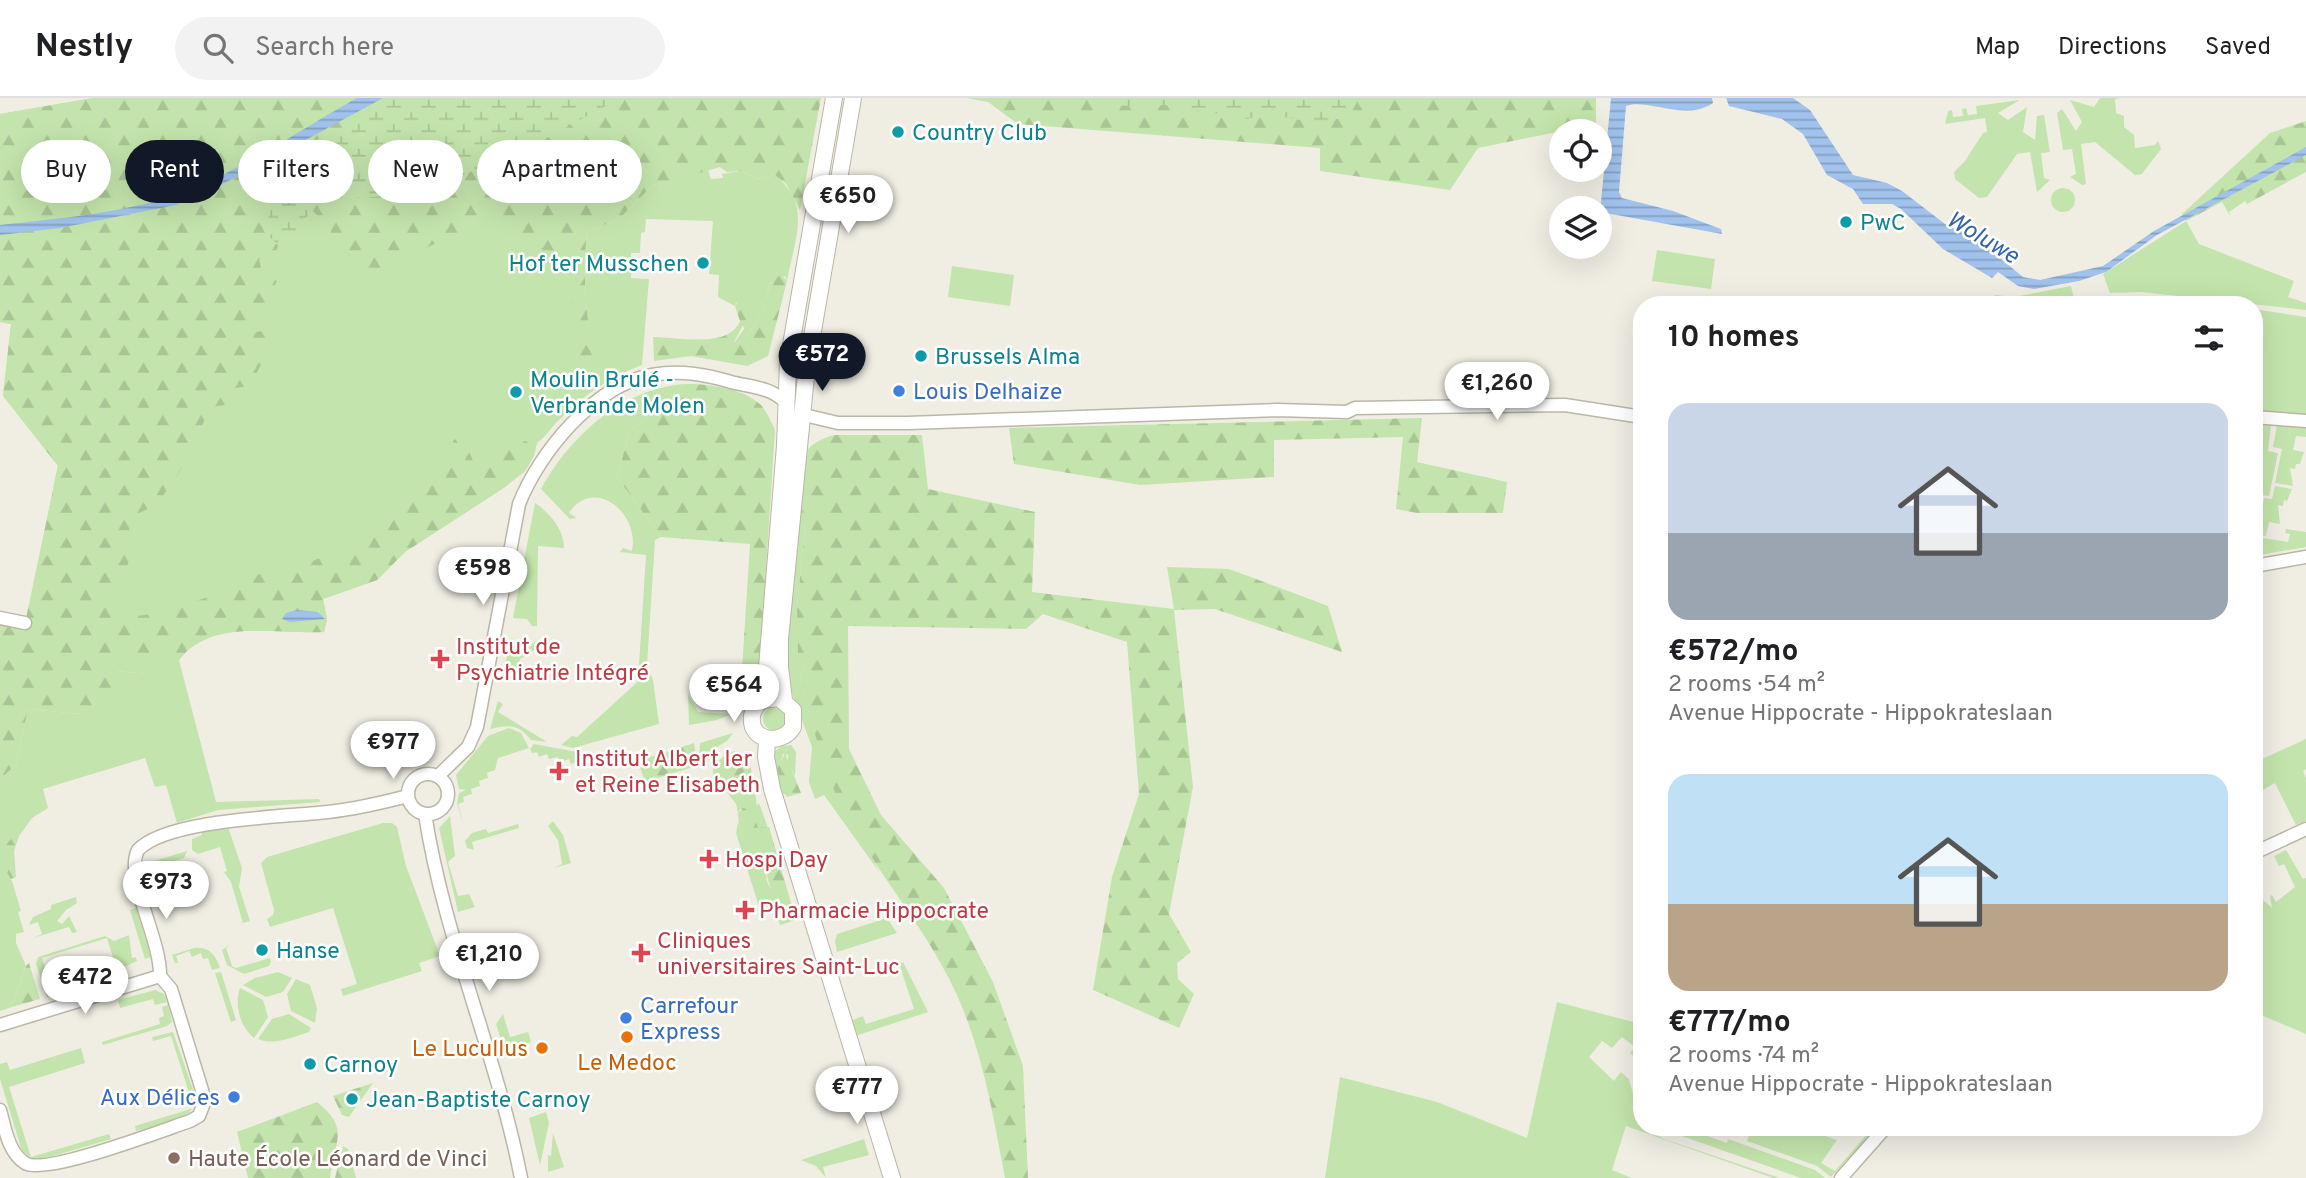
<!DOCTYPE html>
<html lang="en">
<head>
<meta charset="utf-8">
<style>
  body { margin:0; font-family:Overpass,sans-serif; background:#f2f2f2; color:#202124; height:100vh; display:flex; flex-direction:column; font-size:26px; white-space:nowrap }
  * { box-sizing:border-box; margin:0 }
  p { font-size:23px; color:#757577 }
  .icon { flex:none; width:38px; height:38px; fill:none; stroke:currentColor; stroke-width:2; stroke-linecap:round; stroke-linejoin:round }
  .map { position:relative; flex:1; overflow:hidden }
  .panel { position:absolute; left:1633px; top:198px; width:630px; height:840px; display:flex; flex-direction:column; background:#fff; border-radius:28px; box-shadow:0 7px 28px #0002 }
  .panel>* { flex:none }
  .guide { position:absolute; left:21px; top:42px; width:665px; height:63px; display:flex; gap:14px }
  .tools { position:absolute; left:1549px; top:21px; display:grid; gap:14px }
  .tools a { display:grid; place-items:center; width:63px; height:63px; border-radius:50%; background:#fff; box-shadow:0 7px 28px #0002; font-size:35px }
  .price { position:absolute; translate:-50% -60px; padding:0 16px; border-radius:24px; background:#fff; color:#222; font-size:23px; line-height:46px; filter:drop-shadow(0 2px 4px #0008) }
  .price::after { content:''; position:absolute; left:50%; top:42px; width:21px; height:16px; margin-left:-10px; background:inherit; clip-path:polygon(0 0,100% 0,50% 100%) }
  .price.current { background:#111827; color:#fff }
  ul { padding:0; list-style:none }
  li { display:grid; align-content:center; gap:14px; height:371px; padding:0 35px }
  li span { display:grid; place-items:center; height:217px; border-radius:21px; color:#555 }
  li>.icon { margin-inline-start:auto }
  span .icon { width:126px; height:126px; fill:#fffc; stroke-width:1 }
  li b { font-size:30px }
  h2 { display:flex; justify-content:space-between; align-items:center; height:84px; padding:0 35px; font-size:30px }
  .chip { padding:0 24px; border-radius:32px; background:#fff; box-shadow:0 7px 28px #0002; font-size:24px; line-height:63px }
  .chip.current { background:#111827; color:#fff }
  header { display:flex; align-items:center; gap:42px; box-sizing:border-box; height:98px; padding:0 35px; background:#fff; border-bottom:2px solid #e0e0e0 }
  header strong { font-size:33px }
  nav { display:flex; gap:38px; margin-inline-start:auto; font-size:24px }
  .search { width:490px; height:63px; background:#f2f2f2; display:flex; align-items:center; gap:18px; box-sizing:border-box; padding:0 24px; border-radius:38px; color:#757577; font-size:26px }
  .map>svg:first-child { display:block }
</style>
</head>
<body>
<header>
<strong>Nestly</strong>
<div class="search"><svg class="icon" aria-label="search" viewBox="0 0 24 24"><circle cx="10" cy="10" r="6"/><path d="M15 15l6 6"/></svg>Search here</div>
<nav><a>Map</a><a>Directions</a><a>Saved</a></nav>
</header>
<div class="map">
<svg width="2306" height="1080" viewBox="0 0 2306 1080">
  <defs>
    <pattern id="forest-firs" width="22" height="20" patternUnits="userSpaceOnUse" patternTransform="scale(1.75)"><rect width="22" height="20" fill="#c3e4ac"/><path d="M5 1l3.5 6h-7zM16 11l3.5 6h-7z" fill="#a9c594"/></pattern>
    <pattern id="wetland-marsh" width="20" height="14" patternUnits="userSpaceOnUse" patternTransform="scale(1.75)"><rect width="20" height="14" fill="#c3e4ac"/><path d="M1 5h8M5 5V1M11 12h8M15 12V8" fill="none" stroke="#a9c594"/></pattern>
    <pattern id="water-rules" width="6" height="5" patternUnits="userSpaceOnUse" patternTransform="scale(1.75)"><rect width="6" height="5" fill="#a0c2ec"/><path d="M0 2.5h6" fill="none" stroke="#849fc0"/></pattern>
  </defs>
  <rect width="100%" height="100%" fill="#f0eee3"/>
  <path fill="#c3e4ac" d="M93 0H821L733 65 587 97 581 218 598 282C588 232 581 186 587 135L621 119 651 89 708 72 711 81 723 80 722 76 741 73 757 81 775 77C813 108 794 142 787 183L785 178 771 183 763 211 745 242 734 245 744 231 737 204 735 208 718 199 719 177 709 176 713 123 646 121 645 134 641 135 640 155H631V180L649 181 642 267C609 279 584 297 559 322 550 330 547 338 537 345L534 358 525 373 505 389 405 454 377 482 323 501 327 521 324 534C276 537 212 519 179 562L216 704 319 701 320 704 218 712 177 725 166 687 155 689 145 660 43 691 48 710 32 720 19 738H14L6 773 12 783 21 813 18 814 24 834 16 836V845L26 868 12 909 0 913V681L16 667 28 611 80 616 149 576 116 573 24 534 72 298H3L11 226 0 224V16Z
    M2100 0H2121L2115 1 2116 15 2124 18V29L2134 37 2135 50 2155 47 2158 43 2161 51 2142 76 2135 77 2095 44 2081 46 2086 86 2082 87 2070 79 2076 76 2072 51 2063 52 2057 15 2062 11 2076 33 2082 24 2070 2 2094 9Z
    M2020 2 1998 15 2008 22 2027 9 2023 34 2035 42 2037 18 2044 17 2050 54 2041 55 2044 80 2050 82 2037 94 2030 54 2017 56 1987 99 1979 100 1955 81 1954 74 1965 63 1983 35 1987 34 1985 20 1945 26 1948 13 1952 12 1953 19 1963 18 1962 11 1966 10 1968 17 1977 16 1976 8Z
    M2051 102a12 12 0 1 1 24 0a12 12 0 1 1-24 0Z
    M2186 123 2199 146 2294 183 2288 199 2306 205V212L2141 194 2110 195 2103 176Z
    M1657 152 1715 161 1711 191 1652 183Z
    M952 168 1014 177 1010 208 948 199Z
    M2071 188 2075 206H1993L1995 197 2014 199Z
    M2129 199 2192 206H2077Z
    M2254 211 2306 219V319L2254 313Z
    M685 286 630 333 617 379 661 439 655 442 647 567 653 582 659 626 573 650 561 647 572 638 577 639 643 579 644 573 639 567 646 457 620 454 623 450 632 453C640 414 593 378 569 415L577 420 570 421 541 391C570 338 623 290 685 286Z
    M2254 325 2271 327 2268 353 2278 355 2269 398 2260 397 2254 432Z
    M2277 327 2306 330V339L2296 338 2293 352 2304 354 2300 366H2296L2295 371 2290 370 2293 388 2275 385 2282 351 2273 349Z
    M2275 388 2292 391 2287 403 2284 402 2283 408 2278 407 2280 426 2269 424 2266 438 2257 437 2264 400 2272 401Z
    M535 405C551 416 564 432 564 450L538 448 537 528H532L527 521 513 520Z
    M793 416 805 429 797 508 806 570 800 577 829 680 880 775 824 697 815 701 809 684 812 649 785 576Z
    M2286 431 2306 434V449L2254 458 2257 439 2288 444 2290 436 2285 435Z
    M510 539 526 551 537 542 542 547 520 561 518 572 504 578 508 551 513 552 514 543Z
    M688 596 698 614 730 616 738 609 739 613 717 622 689 627Z
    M697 597 733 599 728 608H702Z
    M498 603 503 606 498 614 547 644 531 642C518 625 508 627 490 631Z
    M763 621a11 11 0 1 1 22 0a11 11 0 1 1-22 0Z
    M509 630 521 635 529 650 498 660 495 672 487 675 488 680 479 683 480 688 471 691 472 696 463 699 464 704 458 706 464 727 457 706 459 695 466 692 459 691 456 677 488 638Z
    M2306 641V671L2303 673 2306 680V723L2296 727 2275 685 2254 697V659L2260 662Z
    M534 646 577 654 579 663 571 666 569 661 560 664 558 659 549 661 547 656 539 659 537 654 532 655 530 651Z
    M791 647 796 654 795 678 788 665V657L783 656 779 670 775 675 774 654 782 648Z
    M723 689 744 695 757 708 759 705 768 730H758L752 712 740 711 738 715 736 706Z
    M450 718 455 758 448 764 458 798 469 796 475 809 458 814 439 730Z
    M553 723 563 737 571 765 554 770 562 766 558 742 548 728Z
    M738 724 744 741 765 763 767 784 774 797 780 827 772 808 760 812 736 735Z
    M383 725H392L397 729 406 768 440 858 419 865 422 873 343 898 341 891 357 886 333 810 270 829 267 821 273 817 274 812 261 765 267 759Z
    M518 726 519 730 472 744 474 752 467 750 465 743 472 735 486 731 488 735Z
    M228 729 242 770 239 789 250 823 243 825 231 784 224 774 227 773 220 749 198 756 192 752V741L202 737 201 733Z
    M2286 752 2303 781 2306 780V936L2254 914V808L2263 802 2272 810 2270 798 2272 797 2276 804 2295 789 2284 766 2279 768 2274 758Z
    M187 753 184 760 151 770 158 794 154 795 147 770 151 764Z
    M76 799 77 805 66 812 57 823 62 826 69 818 77 834 72 835 69 829 33 840 42 836 38 824 29 827 33 819 51 811V807Z
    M136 810 151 859 145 861 130 812Z
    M887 820 897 835 837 854 835 843 837 836Z
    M129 837 132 860 136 859 137 863C126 867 119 874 107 878L117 873 107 840 42 860 53 893 70 888 72 892 47 899 36 866 38 859 105 838 114 843Z
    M230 846 226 850 232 868 236 870 270 860 271 864 269 868 244 876 227 867 222 852Z
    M194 850C209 848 216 857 220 870L212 872 208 860 203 861 201 855 192 859 189 853 176 858 178 865H175L172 857Z
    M903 864 928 914 855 938 851 923 863 918 866 926 914 911 900 868 880 874 879 872Z
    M221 874 236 922 231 924 215 875Z
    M278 874 292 880 283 894 266 899 243 887 255 880Z
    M296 881 310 887 317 910 315 925 291 913 287 896Z
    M240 890 263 902 268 919 254 940C240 928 234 908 240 890Z
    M155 892 164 896 167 904 155 907 153 901 120 910 118 902Z
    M1557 904 1641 926V964L1630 955 1635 949 1622 939 1612 950 1602 943 1589 959 1614 983 1621 974 1629 981 1642 1029 1664 1041 1780 1080H1773L1626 1028 1612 1072 1632 1080H1325L1340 979 1437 1004 1527 1040Z
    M168 907 172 924 167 928 103 947 102 944 160 926 159 920 164 918 162 909Z
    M289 916 311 930 309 934C292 939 275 948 258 941L272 921Z
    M503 916 510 939 528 934 531 944 504 952 496 926Z
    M173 934 196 1000C195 1024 155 1028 136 1033L135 1028 194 1010 171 938 153 943 152 939Z
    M81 950 85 965 9 989 31 1059 109 1036 111 1041 43 1061C34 1062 26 1058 21 1050L0 981V966L7 964 10 972Z
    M546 1014 549 1025 540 1067 529 1020Z
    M1656 1029H1682L1727 1045 1728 1041 1815 1072 1825 1080H1801Z
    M1745 1029H1798L1837 1042 1821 1065 1835 1073 1873 1029H1877L1831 1079 1817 1068 1747 1043 1751 1031Z
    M553 1035 564 1069 548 1074V1057L551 1058Z
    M864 1041 869 1057 823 1069 826 1080 816 1068 801 1062Z"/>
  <path fill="url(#forest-firs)" d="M93 0H370L346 31 294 67 273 73 282 77 264 132 278 147 276 155 259 161 261 170 277 183 264 206 255 211 253 225 242 237 261 233 273 243 250 288 235 290 225 307 210 309C196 342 182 379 156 405 149 413 135 413 131 425 127 434 131 443 134 451L108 513 117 520 145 517 196 503 229 492 273 469 296 470 357 444 422 387 457 364 453 343 457 340 465 343 475 368 525 343 532 346 534 358 525 373 505 389 405 454 377 482 323 501 327 521 324 534C276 537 212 519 179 562L173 555H121V566L116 573 150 576 80 616 28 611 16 667 0 681V521L25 525 58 368 3 298 11 226 0 224V16Z
    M617 0H821L800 112 786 86 775 77 757 81 741 73 727 74 720 69 651 89 621 119 587 135C581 186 588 232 599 282L591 290 578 284 572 196 501 116 493 112 484 124 473 131 456 135 371 178C335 170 346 160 331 134 325 123 313 114 305 105L310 97 309 89 299 79 332 53 342 55 353 101 427 93 541 43Z
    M966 0H1596V26L1478 50 1450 92 1320 73V50L1018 26 988 4Z
    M2306 23V74L2247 106 2245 103 2229 114 2230 118 2222 104 2186 123 2182 116 2270 35Z
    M781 177 787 183 768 258 747 268 691 258 654 263 653 239C677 239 729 251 740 223L735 208 739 203 745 206 749 216 734 244 745 242 763 211 771 183Z
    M685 286C707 285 745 291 761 307 767 314 771 323 775 332L759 581 741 587 750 446 661 439 617 379 630 333Z
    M1422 320 1417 364 1507 384 1503 415H1417L1396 411 1403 339 1274 342V379L1140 387 1014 366 1009 330Z
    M835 337H922L928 391 1035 414 1032 494 1174 511 1167 469 1229 471 1328 508 1342 554 1215 511 1174 512 1193 689 1169 816 1191 854 1177 865 1178 881 1194 896 1179 930 1093 892 1112 779 1139 696 1127 544 1043 516 1026 531 848 528 849 651 881 717 944 790 993 884 1023 968 1028 1080H1005C993 1017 983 954 956 895 922 820 859 757 829 680 816 647 810 611 800 577L806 570 804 562 798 557 797 508 805 429 793 416C798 379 792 347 835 337Z
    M733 635 727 643 699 660 700 645Z
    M694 645 696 660 693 669 645 684 638 663Z
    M737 653 745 656 751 670 757 708H749L743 695 724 691 713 677V667L730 654Z
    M785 655 801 695 787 699 785 696 780 697 775 675Z
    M743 710 753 712 758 730 769 729 796 822 780 827C778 804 766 786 765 763 748 749 739 741 738 715Z
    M14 738H19L14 753 16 779 11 781C1 767 0 750 14 738Z
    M29 865 40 901 12 909 26 868Z
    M373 985 349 1019 342 1017 333 998Z
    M317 1004C351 1031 334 1043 330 1080H248L237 1034Z
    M343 1048 348 1051 356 1080H335Z"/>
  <path fill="url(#wetland-marsh)" d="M370 0H617V2L541 43 427 93 353 101 342 56 332 53C322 60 295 78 290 87L313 114 303 122 299 143 278 147 264 133 282 77 273 72 286 63 294 67 308 45 346 31Z
    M1091 0H1354L1358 2 1349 19 1314 25 1267 15 1248 21 1170 7 1109 8Z"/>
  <path fill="url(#water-rules)" d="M357 0H383L239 78 176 107 60 130 0 137V127C55 121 121 115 173 98 238 76 297 33 357 0Z
    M1611 0H1712L1713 5C1686 24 1647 0 1626 8L1619 94 1622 100 1673 113 1721 131 1722 136 1600 114Z
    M1726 0H1793L1810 12 1853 77 1887 85 1902 93 1945 126 1973 138 2023 179 2040 182 2103 168 2154 133 2306 49V57L2157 137 2106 174 2079 183 2034 191 2018 188 1998 174 1992 180 1943 151 1901 111 1892 106H1863L1853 91 1827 77 1803 36 1782 21 1729 8Z
    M297 512 318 514 325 521 290 524 282 521 286 515Z"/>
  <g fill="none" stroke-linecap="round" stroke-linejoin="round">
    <defs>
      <path id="minor" d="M800 316 838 325H908L1277 312 1347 314 1355 310 1565 307 1642 319
        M2254 319 2306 323
        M2254 468 2306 459
        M0 520 25 525
        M408 696a20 20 0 1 1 40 0a20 20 0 1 1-40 0Z
        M438 678 468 649 477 629 519 406C539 355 594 287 652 277 680 272 704 276 731 284 750 289 770 289 784 303
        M425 716C444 840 497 957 521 1080
        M2254 755 2306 731
        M0 927 160 878
        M0 1012C5 1030 8 1054 25 1065 44 1078 163 1032 190 1023L199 1018 205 1002 171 891 160 878C161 841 124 779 138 752 167 721 285 719 328 714 355 711 381 705 408 698
        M1841 1080 1886 1029"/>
      <path id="tertiary" d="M762 602 779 600 793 612V629C782 648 749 644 752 618 753 609 762 603 765 594L785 348 788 264 834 0
        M784 602 780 569V541L807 268 853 0
        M767 642 766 659 772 691 892 1080"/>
    </defs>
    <use href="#minor" stroke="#bbb7a6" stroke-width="15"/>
    <use href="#tertiary" stroke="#bbb7a6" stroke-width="18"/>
    <use href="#minor" stroke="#fff" stroke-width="12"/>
    <use href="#tertiary" stroke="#fff" stroke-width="16"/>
  </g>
  <g fill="#0f9aa8" stroke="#fff" stroke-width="2.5">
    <circle cx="898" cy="34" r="7"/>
    <circle cx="1846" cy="124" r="7"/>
    <circle cx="703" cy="165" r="7"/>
    <circle cx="921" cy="258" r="7"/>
    <circle cx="516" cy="294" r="7"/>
    <circle cx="262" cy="852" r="7"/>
    <circle cx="310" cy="966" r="7"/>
    <circle cx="352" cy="1001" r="7"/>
  </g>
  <g fill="#3f7fe0" stroke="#fff" stroke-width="2.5">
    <circle cx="899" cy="293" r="7"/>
    <circle cx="626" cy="920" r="7"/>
    <circle cx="234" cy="999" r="7"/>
  </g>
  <g fill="#e0444e" stroke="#fff" stroke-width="2.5">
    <path d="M436.5 550.5h7v7h7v7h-7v7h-7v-7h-7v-7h7z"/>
    <path d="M555.5 662.5h7v7h7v7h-7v7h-7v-7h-7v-7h7z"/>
    <path d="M705.5 750.5h7v7h7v7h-7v7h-7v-7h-7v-7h7z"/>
    <path d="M741.5 801.5h7v7h7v7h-7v7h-7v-7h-7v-7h7z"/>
    <path d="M637.5 844.5h7v7h7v7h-7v7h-7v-7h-7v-7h7z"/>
  </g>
  <g fill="#e8710a" stroke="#fff" stroke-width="2.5">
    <circle cx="627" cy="939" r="7"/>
    <circle cx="542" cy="950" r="7"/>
  </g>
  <circle fill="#8d6e63" stroke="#fff" stroke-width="2.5" cx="174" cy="1060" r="7"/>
  <g text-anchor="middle" stroke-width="5" stroke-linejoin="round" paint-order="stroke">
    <g font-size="23" fill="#0d838f" stroke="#fff" text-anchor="start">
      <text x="912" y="42">Country Club</text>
      <text x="1860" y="132">PwC</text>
      <text x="689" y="173" text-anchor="end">Hof ter Musschen</text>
      <text x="935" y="266">Brussels Alma</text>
      <text x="530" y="289">Moulin Brulé -<tspan x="530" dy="26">Verbrande Molen</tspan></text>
      <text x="276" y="860">Hanse</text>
      <text x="324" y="974">Carnoy</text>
      <text x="366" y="1009">Jean-Baptiste Carnoy</text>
    </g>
    <g font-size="23" fill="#366cbe" stroke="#fff" text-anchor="start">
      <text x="913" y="301">Louis Delhaize</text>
      <text x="640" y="915">Carrefour<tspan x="640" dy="26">Express</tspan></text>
      <text x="220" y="1007" text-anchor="end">Aux Délices</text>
    </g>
    <g font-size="23" fill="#be3a42" stroke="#fff" text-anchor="start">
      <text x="456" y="556">Institut de<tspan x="456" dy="26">Psychiatrie Intégré</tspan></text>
      <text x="575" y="668">Institut Albert Ier<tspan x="575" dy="26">et Reine Elisabeth</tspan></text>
      <text x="725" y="769">Hospi Day</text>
      <text x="759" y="820">Pharmacie Hippocrate</text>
      <text x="657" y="850">Cliniques<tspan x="657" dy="26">universitaires Saint-Luc</tspan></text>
    </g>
    <g font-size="23" fill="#c56008" stroke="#fff" text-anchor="end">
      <text x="528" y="958">Le Lucullus</text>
      <text x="627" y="972" text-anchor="middle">Le Medoc</text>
    </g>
    <g font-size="23" fill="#785e54" stroke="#fff" text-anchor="start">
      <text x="188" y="1068">Haute École Léonard de Vinci</text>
    </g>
    <g font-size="24" font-style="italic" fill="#3365a7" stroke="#fff">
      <text transform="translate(1983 139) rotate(31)" y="8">Woluwe</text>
    </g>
  </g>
</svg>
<div class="tools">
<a><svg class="icon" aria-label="locate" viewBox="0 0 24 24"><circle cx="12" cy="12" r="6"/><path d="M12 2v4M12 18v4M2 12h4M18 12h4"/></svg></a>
<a><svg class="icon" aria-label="layers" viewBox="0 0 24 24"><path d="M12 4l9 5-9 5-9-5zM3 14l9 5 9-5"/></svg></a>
</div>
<b class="price" style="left:848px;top:137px">€650</b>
<b class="price current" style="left:822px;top:295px">€572</b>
<b class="price" style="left:1497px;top:324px">€1,260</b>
<b class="price" style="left:483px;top:509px">€598</b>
<b class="price" style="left:734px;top:626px">€564</b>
<b class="price" style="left:393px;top:683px">€977</b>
<b class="price" style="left:166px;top:823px">€973</b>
<b class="price" style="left:489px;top:895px">€1,210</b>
<b class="price" style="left:85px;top:918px">€472</b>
<b class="price" style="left:857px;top:1028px">€777</b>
<div class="guide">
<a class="chip">Buy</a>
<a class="chip current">Rent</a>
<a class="chip">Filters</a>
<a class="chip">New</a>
<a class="chip">Apartment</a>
</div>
<section class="panel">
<h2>10 homes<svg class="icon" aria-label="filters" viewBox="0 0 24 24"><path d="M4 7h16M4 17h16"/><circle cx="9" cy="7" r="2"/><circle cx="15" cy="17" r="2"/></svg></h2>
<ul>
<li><span style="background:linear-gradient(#c9d6e8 60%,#9aa5b1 0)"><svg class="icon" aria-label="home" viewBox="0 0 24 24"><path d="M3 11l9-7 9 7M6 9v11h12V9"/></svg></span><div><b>€572/mo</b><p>2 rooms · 54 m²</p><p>Avenue Hippocrate - Hippokrateslaan</p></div></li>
<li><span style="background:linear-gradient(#bfe0f5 60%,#b9a48a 0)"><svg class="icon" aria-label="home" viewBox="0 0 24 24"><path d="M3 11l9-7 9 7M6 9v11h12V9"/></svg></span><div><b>€777/mo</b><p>2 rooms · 74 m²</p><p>Avenue Hippocrate - Hippokrateslaan</p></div></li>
</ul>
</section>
</div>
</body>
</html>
